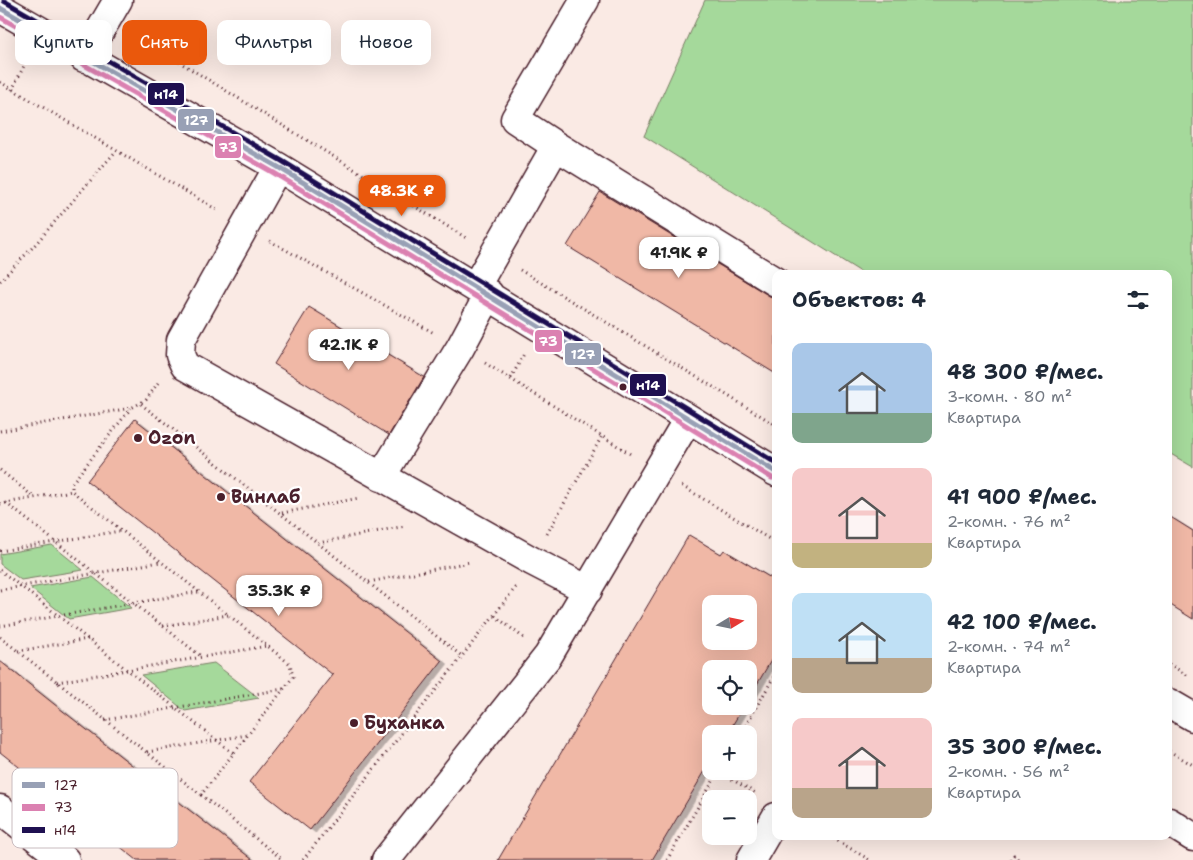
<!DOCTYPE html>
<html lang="ru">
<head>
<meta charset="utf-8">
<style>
  body { margin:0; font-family:"Shantell Sans",sans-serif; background:#f6f6f7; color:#1f2937; height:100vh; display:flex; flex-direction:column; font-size:19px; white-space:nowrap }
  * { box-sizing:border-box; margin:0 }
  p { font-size:16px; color:#747a83 }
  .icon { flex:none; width:28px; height:28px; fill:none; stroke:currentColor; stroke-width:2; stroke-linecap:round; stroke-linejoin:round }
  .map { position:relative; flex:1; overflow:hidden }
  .sheet { position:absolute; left:772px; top:270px; width:400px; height:570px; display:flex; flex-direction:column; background:#fff; border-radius:10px; box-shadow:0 5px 20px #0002 }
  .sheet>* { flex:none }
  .hud { position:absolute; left:15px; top:20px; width:475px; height:45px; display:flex; gap:10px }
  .needle { width:32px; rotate:80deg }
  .buttons { position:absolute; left:702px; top:595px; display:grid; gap:10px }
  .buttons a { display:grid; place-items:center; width:55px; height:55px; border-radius:10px; background:#fff; box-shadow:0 5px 20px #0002; font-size:25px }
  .price { position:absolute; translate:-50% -42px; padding:0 11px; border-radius:10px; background:#fff; color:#222; font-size:16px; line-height:32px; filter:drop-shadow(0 1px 2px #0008) }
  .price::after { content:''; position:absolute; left:50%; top:30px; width:15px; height:11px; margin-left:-8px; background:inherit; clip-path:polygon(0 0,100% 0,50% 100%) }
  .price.selected { background:#ea580c; color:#fff }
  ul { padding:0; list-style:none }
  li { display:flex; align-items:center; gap:15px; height:125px; padding:0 20px }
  li span { display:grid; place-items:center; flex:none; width:140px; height:100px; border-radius:10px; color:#555 }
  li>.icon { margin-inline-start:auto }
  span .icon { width:60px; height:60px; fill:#fffc; stroke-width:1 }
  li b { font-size:21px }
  h2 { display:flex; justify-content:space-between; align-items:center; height:60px; padding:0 20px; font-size:21px }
  .tag { padding:0 18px; border-radius:10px; background:#fff; box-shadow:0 5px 20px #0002; font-size:18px; line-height:45px }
  .tag.selected { background:#ea580c; color:#fff }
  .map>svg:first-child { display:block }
</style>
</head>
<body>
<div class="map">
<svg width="1193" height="860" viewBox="0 0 1193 860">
  <defs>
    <filter id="shadow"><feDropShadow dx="5.5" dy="3" stdDeviation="0" flood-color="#0004"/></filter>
  </defs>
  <rect width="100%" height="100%" fill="#faeae4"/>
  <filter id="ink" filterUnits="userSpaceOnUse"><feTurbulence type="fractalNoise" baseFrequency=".02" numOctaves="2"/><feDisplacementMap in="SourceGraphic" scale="10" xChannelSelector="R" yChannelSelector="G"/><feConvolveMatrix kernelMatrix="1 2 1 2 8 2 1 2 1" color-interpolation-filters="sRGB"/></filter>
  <g filter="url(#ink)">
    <path fill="#a5d99b" stroke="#787c63" d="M705 0H1193V467L1169 453V274H864L644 136Z
      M52 545 83 570 21 580 0 564V554Z
      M93 577 131 608 69 619 30 588Z
      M214 663 259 698 185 711 141 675Z"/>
    <path fill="#f0b8a6" stroke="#4a1f2b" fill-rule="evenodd" filter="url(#shadow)" d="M600 192 776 300V374L567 246Z
      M309 307 424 377 389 435 274 364Z
      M135 419 442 661 310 830 249 782 333 675 87 481Z
      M1169 516 1193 531V619L1169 604Z
      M689 535 721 554 724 550 776 581V652L749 698V669H711V706H744L727 734H711V761L652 860H498ZM711 604H749V641H711Z
      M0 661 54 704 253 860H137L0 752Z"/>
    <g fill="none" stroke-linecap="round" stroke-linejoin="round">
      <defs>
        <path id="minor" d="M0 8 278 167 776 472
          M84 58 118 0
          M556 146 515 119 585 0
          M278 167 181 340 180 355 185 366 532 561 588 590
          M476 286 556 146 776 282
          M381 477 460 348 489 294
          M1169 703 1193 717
          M0 809 65 860
          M1169 822 1193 837
          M386 860 548 656 688 419
          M751 860 776 817"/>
      </defs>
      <use href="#minor" stroke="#4a1f2b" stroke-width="31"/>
      <path stroke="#4a1f2b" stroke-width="3" stroke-dasharray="1 4" stroke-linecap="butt" d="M132 33 468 239
        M0 82 219 211
        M12 90 28 58
        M270 241 434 333
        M520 270 776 425
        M0 281 33 247 116 151
        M485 363 632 455
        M511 378 525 352
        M141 404 463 657
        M0 431 131 408 146 400 160 380
        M0 470 35 498
        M682 486 776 543
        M6 503 202 657
        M0 504 72 491
        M282 513 359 498
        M547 534 602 436
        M318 543 405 526
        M0 551 120 531
        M0 570 233 753
        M369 582 470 562
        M0 590 160 562
        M495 616 524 638
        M0 626 198 592
        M163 626 228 615
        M0 637 201 795 293 677 290 664 72 491V483L131 408
        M18 651 88 639
        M1169 664 1190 677
        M57 682 267 646
        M105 720 283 689
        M741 734 776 673
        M1169 751 1193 765
        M147 752 247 735
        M719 772 757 794
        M201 795 283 860
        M829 836 870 860
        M303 860 516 587
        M667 860 719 771
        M1011 860 1014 855 1019 860"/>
      <use href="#minor" stroke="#fff" stroke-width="28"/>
      <defs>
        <path id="bus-1" d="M0 8 278 167 776 472"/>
        <path id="bus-2" d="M0 17 274 173 772 478"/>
        <path id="bus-3" d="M4 1 282 161 776 463"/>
      </defs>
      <use href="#bus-1" stroke="#fff" stroke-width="9"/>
      <use href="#bus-2" stroke="#fff" stroke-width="9"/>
      <use href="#bus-3" stroke="#fff" stroke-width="9"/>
      <use href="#bus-1" stroke="#98a0b5" stroke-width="5"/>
      <use href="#bus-2" stroke="#db81b1" stroke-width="5"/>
      <use href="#bus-3" stroke="#1f1051" stroke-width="5"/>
    </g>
  </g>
  <g fill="#4a1f2b" stroke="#fff" stroke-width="2">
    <circle cx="623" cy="387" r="4.5"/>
    <circle cx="138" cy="438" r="5"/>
    <circle cx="221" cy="497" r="5"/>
    <circle cx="354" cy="723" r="5"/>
  </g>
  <g text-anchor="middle" stroke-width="4.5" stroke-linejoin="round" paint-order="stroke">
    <g font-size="18" font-weight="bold" fill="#4a1f2b" stroke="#fff" text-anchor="start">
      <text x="148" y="444">Ozon</text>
      <text x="231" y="503">Винлаб</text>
      <text x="364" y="729">Буханка</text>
    </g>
  </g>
  <rect x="12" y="768" width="166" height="80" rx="8" fill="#fff" stroke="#c9bcbf" stroke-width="1"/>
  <rect x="22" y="782" width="23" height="6" fill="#98a0b5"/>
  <rect x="22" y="804" width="23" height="7" fill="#db81b1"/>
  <rect x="22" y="827" width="23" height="6" fill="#1f1051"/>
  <g font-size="14" fill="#4a1f2b">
    <text x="54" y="790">127</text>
    <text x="54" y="812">73</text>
    <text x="54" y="835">н14</text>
  </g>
  <g stroke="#fff" stroke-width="2">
    <rect x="147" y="82" width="38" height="24" rx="5" fill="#1f1051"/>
    <rect x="177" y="108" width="38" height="24" rx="5" fill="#98a0b5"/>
    <rect x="214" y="135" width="28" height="24" rx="5" fill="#db81b1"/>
    <rect x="534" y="329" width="29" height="24" rx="5" fill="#db81b1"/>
    <rect x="564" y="342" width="38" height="24" rx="5" fill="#98a0b5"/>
    <rect x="629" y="373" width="38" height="24" rx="5" fill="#1f1051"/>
  </g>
  <g font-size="14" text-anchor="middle" font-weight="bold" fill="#fff">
    <text x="166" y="99">н14</text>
    <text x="196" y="125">127</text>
    <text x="228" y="152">73</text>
    <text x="548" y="346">73</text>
    <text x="583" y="359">127</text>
    <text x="648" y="390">н14</text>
  </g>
</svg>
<div class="buttons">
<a><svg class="needle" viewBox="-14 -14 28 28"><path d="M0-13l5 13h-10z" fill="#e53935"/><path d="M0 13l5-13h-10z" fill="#747a83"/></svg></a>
<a><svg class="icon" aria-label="locate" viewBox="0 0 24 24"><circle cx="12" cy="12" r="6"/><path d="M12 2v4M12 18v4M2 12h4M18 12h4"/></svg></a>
<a>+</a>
<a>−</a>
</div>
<b class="price selected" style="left:402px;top:217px">48.3K ₽</b>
<b class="price" style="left:679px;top:279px">41.9K ₽</b>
<b class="price" style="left:349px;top:371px">42.1K ₽</b>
<b class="price" style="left:279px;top:617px">35.3K ₽</b>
<div class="hud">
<a class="tag">Купить</a>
<a class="tag selected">Снять</a>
<a class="tag">Фильтры</a>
<a class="tag">Новое</a>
</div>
<section class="sheet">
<h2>Объектов: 4<svg class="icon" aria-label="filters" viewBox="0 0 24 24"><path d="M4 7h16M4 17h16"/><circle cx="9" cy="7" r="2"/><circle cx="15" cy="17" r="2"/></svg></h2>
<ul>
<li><span style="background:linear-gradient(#a9c7e8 70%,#7fa58c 0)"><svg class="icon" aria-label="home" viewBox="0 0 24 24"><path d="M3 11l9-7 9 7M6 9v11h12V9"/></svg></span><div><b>48 300 ₽/мес.</b><p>3-комн. · 80 m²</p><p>Квартира</p></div></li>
<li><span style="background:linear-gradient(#f6c9c9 75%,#c2b280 0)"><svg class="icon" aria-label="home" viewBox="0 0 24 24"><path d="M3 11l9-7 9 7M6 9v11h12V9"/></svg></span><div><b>41 900 ₽/мес.</b><p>2-комн. · 76 m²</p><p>Квартира</p></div></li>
<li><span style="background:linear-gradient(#bfe0f5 65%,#b9a48a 0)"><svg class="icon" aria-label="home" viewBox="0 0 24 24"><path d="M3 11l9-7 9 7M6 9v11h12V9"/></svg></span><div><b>42 100 ₽/мес.</b><p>2-комн. · 74 m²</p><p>Квартира</p></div></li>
<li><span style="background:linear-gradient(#f6c9c9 70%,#b9a48a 0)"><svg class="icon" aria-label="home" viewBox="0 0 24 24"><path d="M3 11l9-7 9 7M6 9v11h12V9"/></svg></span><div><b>35 300 ₽/мес.</b><p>2-комн. · 56 m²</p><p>Квартира</p></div></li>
</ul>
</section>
</div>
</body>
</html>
